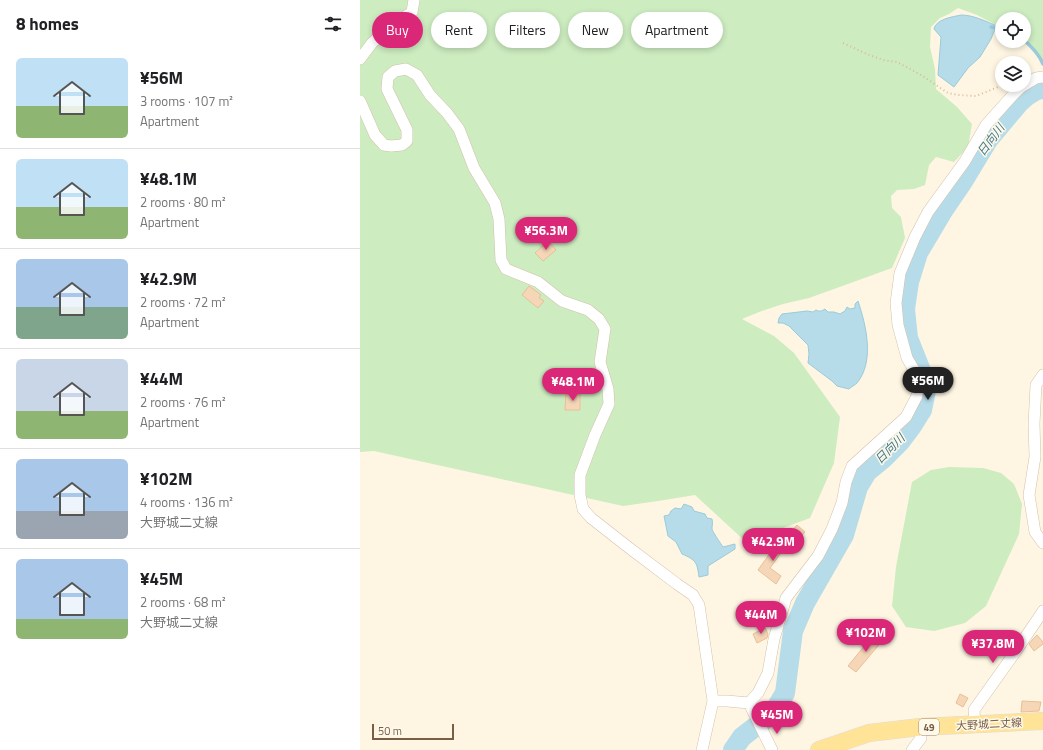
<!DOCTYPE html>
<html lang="en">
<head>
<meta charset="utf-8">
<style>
  body { margin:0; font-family:"Titillium Web","Noto Sans JP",sans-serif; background:#f2f2f2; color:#202124; height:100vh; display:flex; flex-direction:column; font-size:15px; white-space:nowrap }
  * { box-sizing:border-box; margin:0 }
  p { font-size:13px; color:#757577 }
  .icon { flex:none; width:22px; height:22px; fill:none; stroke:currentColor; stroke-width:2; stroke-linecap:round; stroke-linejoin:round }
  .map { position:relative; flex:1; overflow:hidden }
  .details { display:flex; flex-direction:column; background:#fff; width:360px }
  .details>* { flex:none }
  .top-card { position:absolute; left:12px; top:12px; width:380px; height:36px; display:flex; gap:8px }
  .tools { position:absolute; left:635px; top:12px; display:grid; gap:8px }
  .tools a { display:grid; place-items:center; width:36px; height:36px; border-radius:50%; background:#fff; box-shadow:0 2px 6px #0003; font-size:20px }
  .scale { position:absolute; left:12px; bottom:10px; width:82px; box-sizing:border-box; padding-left:4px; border:2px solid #785d47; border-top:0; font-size:11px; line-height:14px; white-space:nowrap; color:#785d47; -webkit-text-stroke:3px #fff9ea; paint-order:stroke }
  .price { position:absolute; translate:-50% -34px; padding:0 9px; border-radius:14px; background:#db2777; color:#fff; font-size:13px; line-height:26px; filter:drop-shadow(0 1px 2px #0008) }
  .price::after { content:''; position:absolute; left:50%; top:24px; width:12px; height:9px; margin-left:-6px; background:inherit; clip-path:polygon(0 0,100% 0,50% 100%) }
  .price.selected { background:#222; color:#fff }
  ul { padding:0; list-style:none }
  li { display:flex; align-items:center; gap:12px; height:100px; padding:0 16px }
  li+li { border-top:1px solid #e0e0e0 }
  li span { display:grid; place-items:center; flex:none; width:112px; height:80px; border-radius:6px; color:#555 }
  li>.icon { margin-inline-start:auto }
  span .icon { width:48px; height:48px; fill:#fffc; stroke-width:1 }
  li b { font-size:17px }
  h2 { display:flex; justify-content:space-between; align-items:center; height:48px; padding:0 16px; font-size:17px }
  .chip { padding:0 14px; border-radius:18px; background:#fff; box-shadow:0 2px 6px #0003; font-size:14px; line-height:36px }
  .chip.selected { background:#db2777; color:#fff }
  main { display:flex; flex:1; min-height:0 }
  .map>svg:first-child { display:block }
</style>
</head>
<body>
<main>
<section class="details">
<h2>8 homes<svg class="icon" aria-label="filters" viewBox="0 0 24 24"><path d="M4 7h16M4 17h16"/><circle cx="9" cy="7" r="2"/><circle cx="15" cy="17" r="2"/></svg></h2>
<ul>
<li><span style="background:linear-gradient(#bfe0f5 60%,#8fb573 0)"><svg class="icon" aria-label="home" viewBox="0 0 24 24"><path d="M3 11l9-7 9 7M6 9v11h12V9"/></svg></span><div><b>¥56M</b><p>3 rooms · 107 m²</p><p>Apartment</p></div></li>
<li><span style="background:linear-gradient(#bfe0f5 60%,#8fb573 0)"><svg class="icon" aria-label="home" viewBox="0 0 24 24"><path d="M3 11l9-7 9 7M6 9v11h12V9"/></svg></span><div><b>¥48.1M</b><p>2 rooms · 80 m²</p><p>Apartment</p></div></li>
<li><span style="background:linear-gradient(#a9c7e8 60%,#7fa58c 0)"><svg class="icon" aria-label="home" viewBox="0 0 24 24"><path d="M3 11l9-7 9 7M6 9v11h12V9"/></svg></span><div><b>¥42.9M</b><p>2 rooms · 72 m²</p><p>Apartment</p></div></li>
<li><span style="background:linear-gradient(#c9d6e8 65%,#8fb573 0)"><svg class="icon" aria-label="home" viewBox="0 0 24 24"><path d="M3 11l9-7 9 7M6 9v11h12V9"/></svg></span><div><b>¥44M</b><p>2 rooms · 76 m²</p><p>Apartment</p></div></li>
<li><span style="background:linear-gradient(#a9c7e8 65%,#9aa5b1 0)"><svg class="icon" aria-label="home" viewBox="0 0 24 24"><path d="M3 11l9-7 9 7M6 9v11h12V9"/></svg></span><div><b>¥102M</b><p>4 rooms · 136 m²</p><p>大野城二丈線</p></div></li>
<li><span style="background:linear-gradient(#a9c7e8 75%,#8fb573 0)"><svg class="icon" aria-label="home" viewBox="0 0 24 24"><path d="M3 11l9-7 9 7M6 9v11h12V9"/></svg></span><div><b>¥45M</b><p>2 rooms · 68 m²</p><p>大野城二丈線</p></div></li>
</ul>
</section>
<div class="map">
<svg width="683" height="750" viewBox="0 0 683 750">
  <rect width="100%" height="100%" fill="#fef6e2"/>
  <path fill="#cdecc0" d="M0 0H683V61L674 49 663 41H664V19H642V28L617 15 598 8 589 14 580 18 571 27 570 47 575 69 576 89 597 107 612 124 608 147 594 162 576 157 569 165 565 185 554 189 537 190 531 196 532 208 541 217 545 238 532 268 449 298 423 304 399 312 382 319 414 336 434 353 480 417 474 463 450 518 415 531 399 554 335 495 298 501 263 506 14 451 0 452Z
    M589 467 623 468 641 473 654 484 662 504 659 534 626 606 605 623 574 631 546 627 532 606 536 567 552 482 571 470Z"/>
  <path fill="#b6dce9" stroke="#9bcadb" d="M601 15C613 15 625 21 635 25V29L631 39 620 57 608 68 594 87 578 75 581 37 574 29C576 19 592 17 601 15Z
    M498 301C506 325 515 361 497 383 495 385 491 387 489 389L477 386 472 381 448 363 449 354 448 345 429 326 423 323H418L419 318 422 314 447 311 453 312 456 310C459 312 462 311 465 309L468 312H474L480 314 485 311 487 307 490 309 495 308V304Z
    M324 504 332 507 334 511 345 514 347 518 352 519C353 523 352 525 352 529 352 531 361 544 363 547L375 544V549L348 566V575L339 577C337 562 336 560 322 554L316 542 308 536 304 516 309 515 311 511 315 508 321 509Z"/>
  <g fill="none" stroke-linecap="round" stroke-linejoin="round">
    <path stroke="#9bcadb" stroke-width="3.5" d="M631 27 642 29
      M664 40C672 47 679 54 683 64"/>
    <path stroke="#b6dce9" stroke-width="20" d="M373 750 382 737 404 720 416 708 425 693 433 631 445 603 484 535 498 487 507 472 523 459 540 442 552 426 562 410 567 386 548 338 545 309 549 282 558 253 583 211 602 183 628 140 659 103 667 96 677 90 683 89"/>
  </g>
  <path fill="#f5d7b8" stroke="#e9bf97" d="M188 241 196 250 183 261 175 253Z
    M169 286 181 295 179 298 184 301 178 308 162 295Z
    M206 394H220V410H205Z
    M437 525 445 532 433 545 426 539Z
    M421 538 428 543 410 568 421 576 416 584 398 570Z
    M405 628 408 634 407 638 397 643 393 634Z
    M515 633 523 640 496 672 488 666Z
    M677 635 683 642V644L674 651 669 644 673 639Z
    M600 694 608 698 603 707 596 703Z
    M662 701 681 702 679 711 661 712Z"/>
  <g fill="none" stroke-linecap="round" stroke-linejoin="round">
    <defs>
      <path id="minor" d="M0 59 12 43 32 25 52 12 54 0
        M0 101 15 135 24 145 31 146 42 145 47 141V130L27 89 28 77 35 71 46 69 57 75 70 95 87 113 99 129 114 168 135 203 139 219 141 260 146 269 178 282 202 301 228 310 239 319 245 329 240 362 248 389 249 404 235 435 220 475V495L223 509 231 518 268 547 317 584 333 595 339 605 353 701
        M683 375 676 385 674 424 675 457 669 495 675 532 683 543
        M389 703 398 693 408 673 414 639 426 598 458 556 472 529 482 503 486 482 492 466 546 417 557 396V375L547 358 538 325 536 303 540 273 555 237 568 212 605 161 626 125 651 97 661 87 676 78 683 77
        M615 725 614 710 656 651 683 611
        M342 750 353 701H367L389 703 412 750
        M552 750 561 738 560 727"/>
      <path id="primary" d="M459 750 509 733 560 727 683 721"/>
    </defs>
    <use href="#minor" stroke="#d2c1ab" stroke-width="12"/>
    <use href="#primary" stroke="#e1dbd7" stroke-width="18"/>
    <path stroke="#daba9b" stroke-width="2" stroke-dasharray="1 3" stroke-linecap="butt" d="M483 43 507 54 523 60 537 62 561 75 588 93 598 95 616 96 643 85"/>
    <use href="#minor" stroke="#fff" stroke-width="11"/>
    <use href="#primary" stroke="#ffe498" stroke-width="17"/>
  </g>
  <g text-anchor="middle" stroke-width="3" stroke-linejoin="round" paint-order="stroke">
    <rect fill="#fff9ea" stroke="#a08c78" stroke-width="1" x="559" y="719" width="20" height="16" rx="3"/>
    <g font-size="10" font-weight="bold" fill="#785d47">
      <text x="569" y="731">49</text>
    </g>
    <g font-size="11" fill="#785d47" stroke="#fff9ea">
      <text transform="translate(629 724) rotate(-3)" y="4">大野城二丈線</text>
    </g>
    <g font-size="12" font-style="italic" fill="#3f788d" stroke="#fff9ea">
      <text transform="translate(631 140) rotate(-53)" y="4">日向川</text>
      <text transform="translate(530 449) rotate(-45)" y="4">日向川</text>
    </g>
  </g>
</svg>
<div class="tools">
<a><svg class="icon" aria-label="locate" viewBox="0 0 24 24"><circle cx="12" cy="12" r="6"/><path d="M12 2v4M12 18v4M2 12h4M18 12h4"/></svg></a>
<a><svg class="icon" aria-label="layers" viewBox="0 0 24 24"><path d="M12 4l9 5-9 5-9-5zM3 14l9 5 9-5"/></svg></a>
</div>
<div class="scale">50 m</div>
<b class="price" style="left:186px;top:251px">¥56.3M</b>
<b class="price selected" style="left:568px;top:401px">¥56M</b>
<b class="price" style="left:213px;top:402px">¥48.1M</b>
<b class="price" style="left:413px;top:562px">¥42.9M</b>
<b class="price" style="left:401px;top:635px">¥44M</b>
<b class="price" style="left:506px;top:653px">¥102M</b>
<b class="price" style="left:633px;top:664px">¥37.8M</b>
<b class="price" style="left:417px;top:735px">¥45M</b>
<div class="top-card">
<a class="chip selected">Buy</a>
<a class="chip">Rent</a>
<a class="chip">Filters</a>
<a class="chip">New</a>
<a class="chip">Apartment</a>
</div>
</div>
</main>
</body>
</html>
